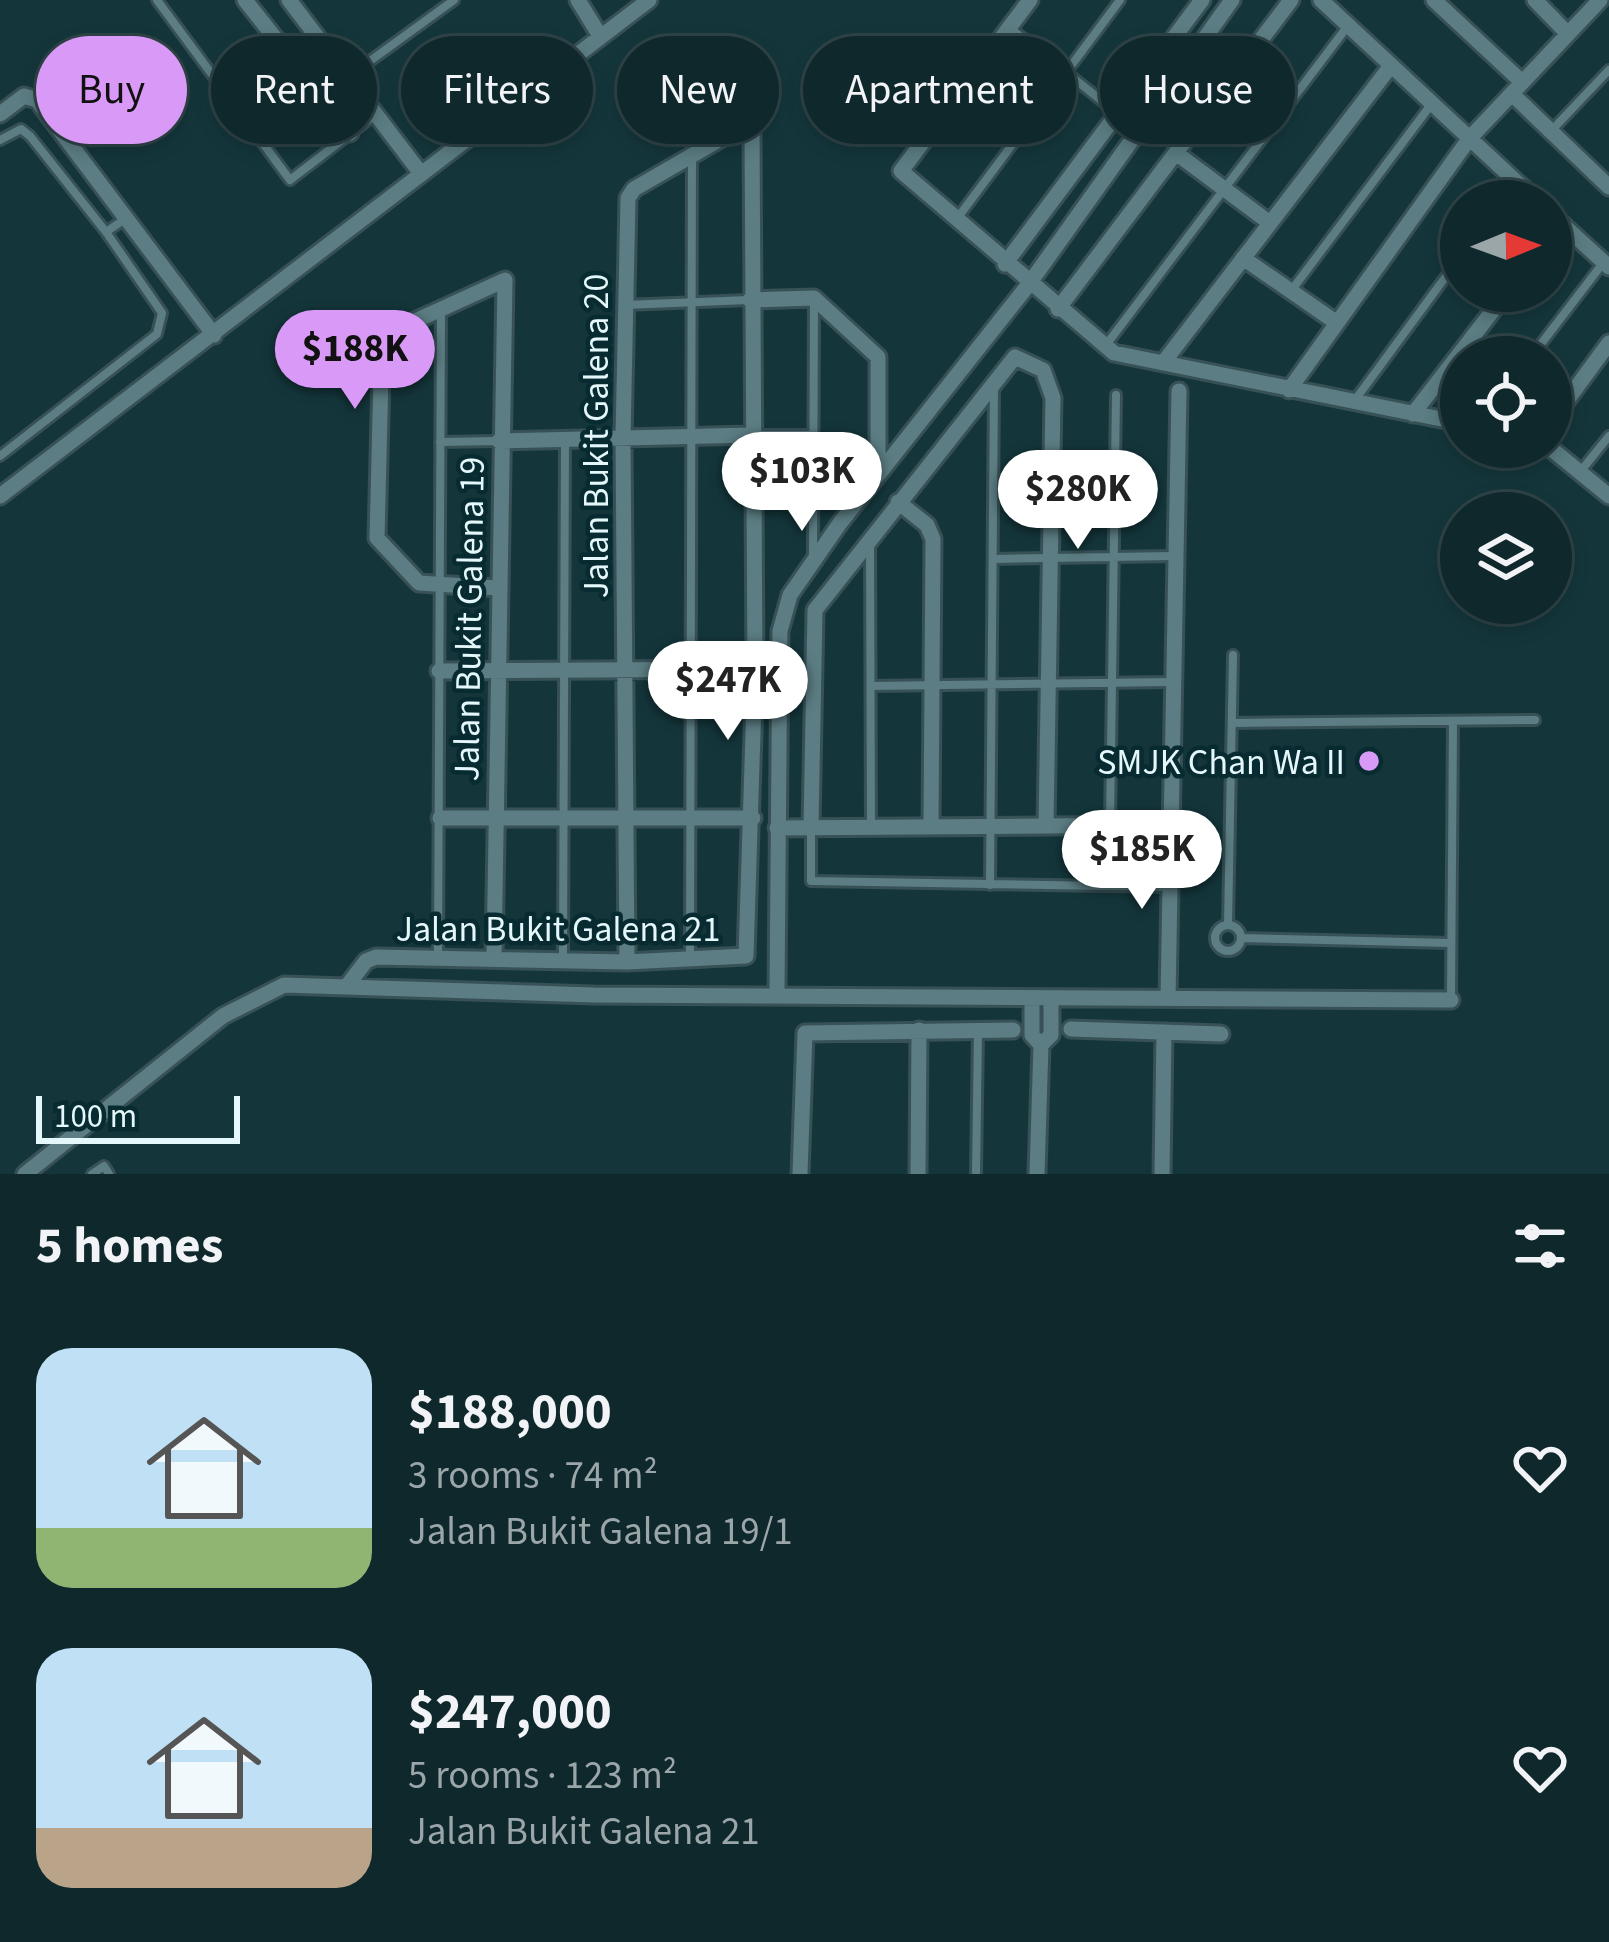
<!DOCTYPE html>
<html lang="en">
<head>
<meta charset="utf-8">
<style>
  body { margin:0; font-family:"Source Sans 3",sans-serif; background:#183034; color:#f1f3f6; height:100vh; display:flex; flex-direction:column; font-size:45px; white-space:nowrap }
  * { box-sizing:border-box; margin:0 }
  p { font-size:39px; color:#9ba6a9 }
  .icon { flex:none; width:66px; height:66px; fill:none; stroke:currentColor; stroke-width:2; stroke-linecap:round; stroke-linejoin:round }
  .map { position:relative; height:1174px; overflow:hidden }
  .sheet { display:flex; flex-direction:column; background:#0f282c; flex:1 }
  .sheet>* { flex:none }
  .guide { position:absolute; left:36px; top:36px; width:1539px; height:108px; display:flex; gap:24px }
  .needle { width:78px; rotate:89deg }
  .controls { position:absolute; left:1440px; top:180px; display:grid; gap:24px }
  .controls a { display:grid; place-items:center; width:132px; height:132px; border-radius:50%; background:#0f282c; box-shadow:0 6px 18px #0003,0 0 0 3px #2f4448; font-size:60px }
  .scale { position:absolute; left:36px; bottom:30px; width:204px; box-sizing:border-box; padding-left:12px; border:6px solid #e4f7fa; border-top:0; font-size:33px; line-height:42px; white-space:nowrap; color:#e4f7fa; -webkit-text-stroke:9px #082b31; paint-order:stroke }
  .price { position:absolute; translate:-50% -102px; padding:0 27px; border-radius:42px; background:#fff; color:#222; font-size:39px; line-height:78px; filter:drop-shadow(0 3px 6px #0008) }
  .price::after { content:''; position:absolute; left:50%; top:72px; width:36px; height:27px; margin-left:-18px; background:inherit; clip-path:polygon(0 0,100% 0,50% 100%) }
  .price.active { background:#d99af7; color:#111 }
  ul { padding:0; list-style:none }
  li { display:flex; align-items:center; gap:36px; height:300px; padding:0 36px }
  li span { display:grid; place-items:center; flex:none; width:336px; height:240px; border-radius:36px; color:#555 }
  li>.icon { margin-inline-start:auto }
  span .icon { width:144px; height:144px; fill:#fffc; stroke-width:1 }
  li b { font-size:51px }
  h2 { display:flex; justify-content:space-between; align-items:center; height:144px; padding:0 36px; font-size:51px }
  .pill { padding:0 42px; border-radius:54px; background:#0f282c; box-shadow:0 6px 18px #0003,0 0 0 3px #2f4448; font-size:42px; line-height:108px }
  .pill.active { background:#d99af7; color:#111 }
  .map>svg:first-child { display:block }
</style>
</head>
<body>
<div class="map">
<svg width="1609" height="1174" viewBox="0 0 1609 1174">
  <rect width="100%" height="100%" fill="#14363b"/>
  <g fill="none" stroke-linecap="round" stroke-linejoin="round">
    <defs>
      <path id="service" d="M157 0 290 180 376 114
        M1010 28 1116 112
        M348 77 454 0
        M1552 130 1609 70
        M66 136 154 66
        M0 140 21 129 30 136 106 232
        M1502 201 1515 183
        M956 220 1120 0
        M1291 291 1430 106
        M625 305 748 300
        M1106 345 1347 27
        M1531 357 1603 263
        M1355 400 1461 256
        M754 435H812
        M440 442 498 441
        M0 456 157 334 162 313 106 232 125 219
        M1580 472 1609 436
        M870 544 871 827
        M813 555 814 300
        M993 559 1174 556
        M871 686 1171 682
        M1232 723 1535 720
        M1110 825 1116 395
        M811 830V881L1167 887
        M990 885 994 385
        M1228 925 1233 655
        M1215 938a13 13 0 1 1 26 0a13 13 0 1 1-26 0Z
        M1241 938 1450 943
        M438 956 441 311
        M563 960 565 441
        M690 960 692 154
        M1451 998 1453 723
        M92 1174 104 1166 109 1174
        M976 1174 978 1031"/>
      <path id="minor" d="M245 0 350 133
        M289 0 419 171
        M578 0 600 36
        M1030 0 901 171 1114 353 1461 423
        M1321 0 1537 201
        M1434 0 1522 82
        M1535 0 1568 34
        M1512 94 1609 187
        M0 114 24 96 37 100 214 335
        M1176 153 1270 223
        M1551 214 1609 267
        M1243 258 1337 323
        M1005 264 1202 0
        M750 300 814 298 878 357V473
        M1058 309 1291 0
        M1163 363 1390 67
        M1289 390 1469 139 1600 0
        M1413 414 1508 291
        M1551 422 1609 343
        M499 441 752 435
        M1549 447 1609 496
        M0 496 649 0
        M898 502 927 525 933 539 931 827
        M439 671 780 669
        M440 818H753
        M777 828 1167 825
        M811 828 815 610 1015 357 1043 370 1053 398 1046 826
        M494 958 505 280 382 336 377 538 419 583 498 588
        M347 986 366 961 376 957 627 962 746 956 755 669 752 129 748 123 634 189 628 198 623 438 627 962
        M777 993 780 631 790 595 840 523 1029 284 1232 0
        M1032 998V1035L1041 1045 1037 1174
        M1168 998 1179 391
        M1071 1029 1221 1034
        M1041 1045 1051 1035V998
        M25 1174 223 1016 284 985 593 995 1451 1000
        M800 1174 805 1033 1013 1030
        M918 1174 919 1030
        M1162 1174 1164 1032"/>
    </defs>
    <use href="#service" stroke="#375156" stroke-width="14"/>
    <use href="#minor" stroke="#375156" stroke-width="21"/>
    <use href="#service" stroke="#5b7d83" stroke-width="8"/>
    <use href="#minor" stroke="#5b7d83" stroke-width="15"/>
  </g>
  <circle fill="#d99af7" stroke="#082b31" stroke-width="4.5" cx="1369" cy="761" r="12"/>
  <g text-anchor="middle" stroke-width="9" stroke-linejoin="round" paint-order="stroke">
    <g font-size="36" fill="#e4f7fa" stroke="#082b31">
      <text transform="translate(595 436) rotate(-90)" y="13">Jalan Bukit Galena 20</text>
      <text transform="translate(468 619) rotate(-89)" y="13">Jalan Bukit Galena 19</text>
      <text x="558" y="941">Jalan Bukit Galena 21</text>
    </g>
    <g font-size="36" fill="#e4f7fa" stroke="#082b31" text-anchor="end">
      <text x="1345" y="774">SMJK Chan Wa II</text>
    </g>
  </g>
</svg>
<div class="controls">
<a><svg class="needle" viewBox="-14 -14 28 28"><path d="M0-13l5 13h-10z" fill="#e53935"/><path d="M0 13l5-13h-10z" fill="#9ba6a9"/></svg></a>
<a><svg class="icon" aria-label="locate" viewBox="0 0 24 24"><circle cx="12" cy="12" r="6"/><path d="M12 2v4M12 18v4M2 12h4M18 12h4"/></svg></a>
<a><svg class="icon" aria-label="layers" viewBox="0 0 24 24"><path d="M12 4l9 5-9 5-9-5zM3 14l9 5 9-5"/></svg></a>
</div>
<div class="scale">100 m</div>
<b class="price active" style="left:355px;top:412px">$188K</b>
<b class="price" style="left:802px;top:534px">$103K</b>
<b class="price" style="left:1078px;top:552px">$280K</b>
<b class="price" style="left:728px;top:743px">$247K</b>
<b class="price" style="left:1142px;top:912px">$185K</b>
<div class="guide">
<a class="pill active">Buy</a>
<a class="pill">Rent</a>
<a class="pill">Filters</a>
<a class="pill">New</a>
<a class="pill">Apartment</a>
<a class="pill">House</a>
</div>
</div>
<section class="sheet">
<h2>5 homes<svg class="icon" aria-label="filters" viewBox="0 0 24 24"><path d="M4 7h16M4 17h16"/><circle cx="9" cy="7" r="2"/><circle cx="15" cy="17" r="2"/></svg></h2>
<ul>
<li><span style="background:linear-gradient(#bfe0f5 75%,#8fb573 0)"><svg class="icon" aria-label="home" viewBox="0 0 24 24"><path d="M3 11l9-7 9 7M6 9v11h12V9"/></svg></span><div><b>$188,000</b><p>3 rooms · 74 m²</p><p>Jalan Bukit Galena 19/1</p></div><svg class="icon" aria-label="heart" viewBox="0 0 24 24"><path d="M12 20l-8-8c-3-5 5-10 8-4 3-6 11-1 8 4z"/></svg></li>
<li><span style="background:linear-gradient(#bfe0f5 75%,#b9a48a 0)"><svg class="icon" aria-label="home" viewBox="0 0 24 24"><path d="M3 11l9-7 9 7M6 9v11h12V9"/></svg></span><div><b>$247,000</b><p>5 rooms · 123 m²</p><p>Jalan Bukit Galena 21</p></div><svg class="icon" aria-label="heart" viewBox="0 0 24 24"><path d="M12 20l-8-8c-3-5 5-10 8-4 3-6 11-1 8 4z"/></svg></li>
</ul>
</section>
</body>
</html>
